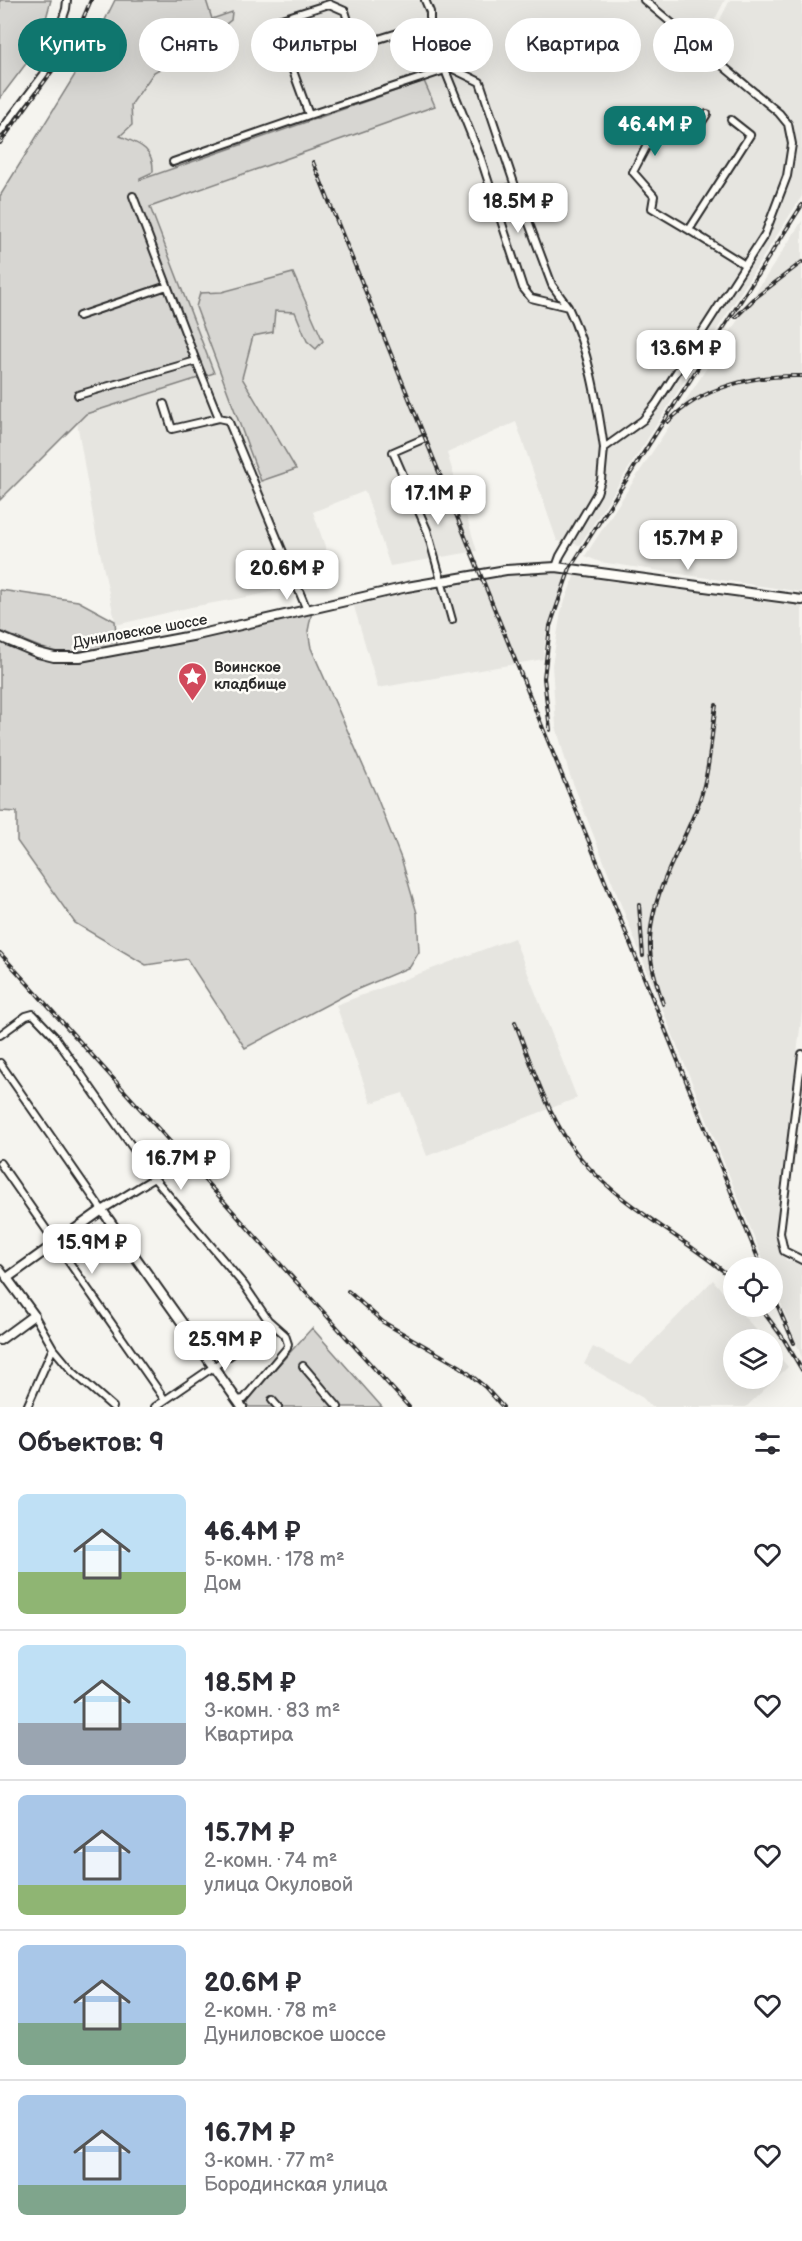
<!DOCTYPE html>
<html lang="ru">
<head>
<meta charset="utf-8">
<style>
  body { margin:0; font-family:"Balsamiq Sans",sans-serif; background:#f7f7f7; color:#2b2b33; height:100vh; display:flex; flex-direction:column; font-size:22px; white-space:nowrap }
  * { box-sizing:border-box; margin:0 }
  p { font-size:20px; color:#7c7c81 }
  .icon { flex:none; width:33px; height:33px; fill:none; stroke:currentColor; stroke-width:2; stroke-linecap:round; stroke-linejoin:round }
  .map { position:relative; height:1407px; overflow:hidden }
  .details { display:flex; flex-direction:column; background:#fff; flex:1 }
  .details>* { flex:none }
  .guide { position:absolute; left:18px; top:18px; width:766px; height:54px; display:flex; gap:12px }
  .fabs { position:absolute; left:723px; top:1257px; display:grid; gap:12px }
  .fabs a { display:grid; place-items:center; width:60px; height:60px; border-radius:50%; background:#fff; box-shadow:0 6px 24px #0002; font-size:30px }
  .price { position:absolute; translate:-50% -51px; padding:0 14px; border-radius:12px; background:#fff; color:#222; font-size:20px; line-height:39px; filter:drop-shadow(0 2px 3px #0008) }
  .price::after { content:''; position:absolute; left:50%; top:36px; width:18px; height:14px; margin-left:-9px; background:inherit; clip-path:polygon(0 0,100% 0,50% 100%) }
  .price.on { background:#0f766e; color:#fff }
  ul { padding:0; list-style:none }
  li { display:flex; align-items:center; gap:18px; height:150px; padding:0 18px }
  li+li { border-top:2px solid #e1e1e2 }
  li span { display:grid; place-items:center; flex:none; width:168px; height:120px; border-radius:9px; color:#555 }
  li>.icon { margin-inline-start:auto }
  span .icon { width:72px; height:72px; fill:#fffc; stroke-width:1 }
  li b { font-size:26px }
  h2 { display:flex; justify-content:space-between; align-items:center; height:72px; padding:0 18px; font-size:26px }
  .chip { padding:0 21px; border-radius:27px; background:#fff; box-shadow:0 6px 24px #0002; font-size:21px; line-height:54px }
  .chip.on { background:#0f766e; color:#fff }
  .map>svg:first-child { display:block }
</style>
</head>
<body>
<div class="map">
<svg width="802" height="1407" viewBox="0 0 802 1407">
  <rect width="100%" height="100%" fill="#f5f4ef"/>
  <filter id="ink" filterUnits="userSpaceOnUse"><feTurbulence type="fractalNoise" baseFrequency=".0167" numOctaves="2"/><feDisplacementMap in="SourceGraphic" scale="12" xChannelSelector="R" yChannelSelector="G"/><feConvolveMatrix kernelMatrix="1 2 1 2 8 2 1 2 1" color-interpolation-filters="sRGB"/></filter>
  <g filter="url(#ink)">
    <path fill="#e6e5e0" d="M206 0H725L701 46 705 49 730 0H802V196L580 545 557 541 516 422 447 453 477 551 390 566 365 491 313 512 335 575 258 595 191 607 116 625 96 534 77 422 86 414 214 373 150 207 435 106 424 81 140 180 143 146 120 136 132 125 131 105 154 72 189 53 212 19Z
      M802 221V592L600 562 585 556Z
      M551 570 566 572 547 628 543 659 378 688 353 603 441 584 512 573Z
      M576 571 802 604V1012L776 1231 777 1244 786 1260 802 1263V1358L773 1283 772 1268 766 1267 644 963 569 773 556 726 552 665 561 612Z
      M514 938 577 1098 427 1156 403 1093 371 1103 336 1005Z
      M713 1280 733 1304 734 1306 736 1307 764 1339 734 1340V1378H772L773 1349 788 1367 746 1407H651L643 1398 584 1364 593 1347 630 1365Z"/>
    <path fill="#d7d6d2" stroke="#81807e" stroke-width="1.5" d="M0 0H51L38 48 0 98Z
      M115 0H206L212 19 232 12 231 20 189 53 154 72 131 105 132 125 120 136C139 144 154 148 153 172L140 178V180L424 81 435 106 150 207 214 373 86 414 0 500V196L89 52Z
      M293 273 323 341 316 349 307 341 295 312 275 311 273 332 253 336 242 378 296 469 261 481 196 307 200 293 222 292Z
      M0 590 78 601 115 621 117 647 61 653 42 648 0 631Z
      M312 611 308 631 311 648 376 795 402 861 417 913 419 952 410 967 351 992 245 1048 187 959 146 965 75 923 17 841V812L0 811V639L54 660Z
      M312 1328 382 1407H249L245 1402Z"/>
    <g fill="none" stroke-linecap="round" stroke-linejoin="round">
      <defs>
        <path id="minor" d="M425 0 430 12V23L447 75 481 159 523 288 531 298 568 307C589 351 597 400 604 448
          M430 23 356 46 345 11 329 4 275 21 309 115 445 70
          M443 64 480 82 515 186
          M731 120 750 135 689 230 745 265
          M0 132 44 74 66 9 67 0
          M173 162 309 115
          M492 194 515 186 552 285 568 307
          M133 196 196 361
          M689 230 652 208 654 196 633 172 654 132 668 120 696 131 707 114
          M79 316 167 286
          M78 395 196 361 219 418
          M164 404 172 429 219 418 228 420 307 610
          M423 439 393 452 427 530 452 620
          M556 567 560 556 597 493 601 480 604 448 643 420 656 404 765 234 787 176 792 144 788 124 779 113 644 0
          M0 1035 26 1016 33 1014 55 1037 154 1178 244 1285 268 1320 285 1335 288 1344 287 1348 244 1399 237 1400
          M802 1054 780 1233 784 1251 802 1260
          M0 1063 102 1210 154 1178
          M0 1163 165 1400
          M0 1269 7 1278
          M34 1315 53 1348 73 1372 113 1407
          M303 1366 338 1407
          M272 1400 278 1407
          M27 1407 53 1348
          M155 1407 260 1335 267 1326 268 1320"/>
        <path id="tertiary" d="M0 637 38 653 54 657H80L197 635 407 587 506 570 556 567 802 600
          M0 1340 34 1315 7 1278 102 1210 242 1407"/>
      </defs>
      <use href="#minor" stroke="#2b2b2b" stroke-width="10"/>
      <use href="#tertiary" stroke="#2b2b2b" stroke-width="12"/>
      <use href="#minor" stroke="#fdfcf7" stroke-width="6"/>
      <use href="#tertiary" stroke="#fdfcf7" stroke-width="8"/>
      <defs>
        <path id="rail" d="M0 143 73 42 91 0
          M313 162 762 1268
          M736 317 755 298 802 262
          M668 422C702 386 754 375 802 376
          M550 730 544 678 550 626 570 568 802 205
          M639 905 643 956
          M0 953 409 1407
          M663 1004C657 984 649 962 650 941 651 890 684 846 700 799 710 770 711 736 716 705
          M515 1022C531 1063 545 1107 569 1143 610 1203 681 1233 734 1280
          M348 1291 383 1322 461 1367 485 1387 503 1407
          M772 1293 794 1343
          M759 1306 783 1338 802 1370"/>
      </defs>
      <use href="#rail" stroke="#2b2b2b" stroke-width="4"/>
      <use href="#rail" stroke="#fdfcf7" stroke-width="1.5" stroke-dasharray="4.5" stroke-linecap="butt"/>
    </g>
  </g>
  <defs>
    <symbol id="sight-pin" viewBox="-11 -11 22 30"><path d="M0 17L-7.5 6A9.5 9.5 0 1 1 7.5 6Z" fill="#d1495b" stroke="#fdfcf7"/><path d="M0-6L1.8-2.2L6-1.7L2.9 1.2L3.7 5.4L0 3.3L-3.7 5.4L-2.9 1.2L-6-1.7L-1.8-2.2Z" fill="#fff"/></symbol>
  </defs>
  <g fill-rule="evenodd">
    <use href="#sight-pin" x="176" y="660" width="33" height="45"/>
  </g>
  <g text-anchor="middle" stroke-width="5" stroke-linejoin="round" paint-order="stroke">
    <g font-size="15" fill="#2b2b2b" stroke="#fdfcf7">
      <text transform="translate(140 631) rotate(-10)" y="5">Дуниловское шоссе</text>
    </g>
    <g font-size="15" font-weight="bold" fill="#2b2b2b" stroke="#fdfcf7" text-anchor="start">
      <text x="214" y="672">Воинское<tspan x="214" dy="17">кладбище</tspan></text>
    </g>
  </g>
</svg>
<div class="fabs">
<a><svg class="icon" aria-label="locate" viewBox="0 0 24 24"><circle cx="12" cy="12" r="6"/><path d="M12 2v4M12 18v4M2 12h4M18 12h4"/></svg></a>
<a><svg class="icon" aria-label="layers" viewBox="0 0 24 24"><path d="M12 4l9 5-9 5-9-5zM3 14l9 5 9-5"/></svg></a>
</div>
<b class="price on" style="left:655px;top:157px">46.4M ₽</b>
<b class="price" style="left:518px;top:234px">18.5M ₽</b>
<b class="price" style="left:686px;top:381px">13.6M ₽</b>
<b class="price" style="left:438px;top:526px">17.1M ₽</b>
<b class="price" style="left:688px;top:571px">15.7M ₽</b>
<b class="price" style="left:287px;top:601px">20.6M ₽</b>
<b class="price" style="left:181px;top:1191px">16.7M ₽</b>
<b class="price" style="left:92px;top:1275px">15.9M ₽</b>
<b class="price" style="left:225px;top:1372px">25.9M ₽</b>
<div class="guide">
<a class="chip on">Купить</a>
<a class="chip">Снять</a>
<a class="chip">Фильтры</a>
<a class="chip">Новое</a>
<a class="chip">Квартира</a>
<a class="chip">Дом</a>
</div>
</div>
<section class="details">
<h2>Объектов: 9<svg class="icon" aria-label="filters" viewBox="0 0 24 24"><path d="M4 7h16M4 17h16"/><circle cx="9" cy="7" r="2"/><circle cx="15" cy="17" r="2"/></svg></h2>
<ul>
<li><span style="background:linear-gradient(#bfe0f5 65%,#8fb573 0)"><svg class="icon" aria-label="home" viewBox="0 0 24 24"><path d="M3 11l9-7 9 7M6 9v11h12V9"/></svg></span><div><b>46.4M ₽</b><p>5-комн. · 178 m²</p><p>Дом</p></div><svg class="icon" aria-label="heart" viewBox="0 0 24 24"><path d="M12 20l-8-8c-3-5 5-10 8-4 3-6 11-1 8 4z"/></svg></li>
<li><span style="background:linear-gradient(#bfe0f5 65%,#9aa5b1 0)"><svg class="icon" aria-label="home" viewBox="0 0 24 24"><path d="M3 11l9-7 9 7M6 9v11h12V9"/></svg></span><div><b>18.5M ₽</b><p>3-комн. · 83 m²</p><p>Квартира</p></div><svg class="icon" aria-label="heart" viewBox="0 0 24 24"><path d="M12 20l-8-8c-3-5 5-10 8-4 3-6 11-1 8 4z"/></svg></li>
<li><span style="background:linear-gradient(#a9c7e8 75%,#8fb573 0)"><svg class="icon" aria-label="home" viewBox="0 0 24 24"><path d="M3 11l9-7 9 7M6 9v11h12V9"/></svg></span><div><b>15.7M ₽</b><p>2-комн. · 74 m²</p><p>улица Окуловой</p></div><svg class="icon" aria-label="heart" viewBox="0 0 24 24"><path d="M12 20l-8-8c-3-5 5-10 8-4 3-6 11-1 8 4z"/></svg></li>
<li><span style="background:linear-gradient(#a9c7e8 65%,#7fa58c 0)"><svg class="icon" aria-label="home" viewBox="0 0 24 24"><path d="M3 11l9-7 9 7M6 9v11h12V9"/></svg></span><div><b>20.6M ₽</b><p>2-комн. · 78 m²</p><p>Дуниловское шоссе</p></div><svg class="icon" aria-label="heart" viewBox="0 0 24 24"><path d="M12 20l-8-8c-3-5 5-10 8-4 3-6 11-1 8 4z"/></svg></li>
<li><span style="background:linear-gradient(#a9c7e8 75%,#7fa58c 0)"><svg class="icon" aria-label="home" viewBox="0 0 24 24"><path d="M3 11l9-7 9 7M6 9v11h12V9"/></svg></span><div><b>16.7M ₽</b><p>3-комн. · 77 m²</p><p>Бородинская улица</p></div><svg class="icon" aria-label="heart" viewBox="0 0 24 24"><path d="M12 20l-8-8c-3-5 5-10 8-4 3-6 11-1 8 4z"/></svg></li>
</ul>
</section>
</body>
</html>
